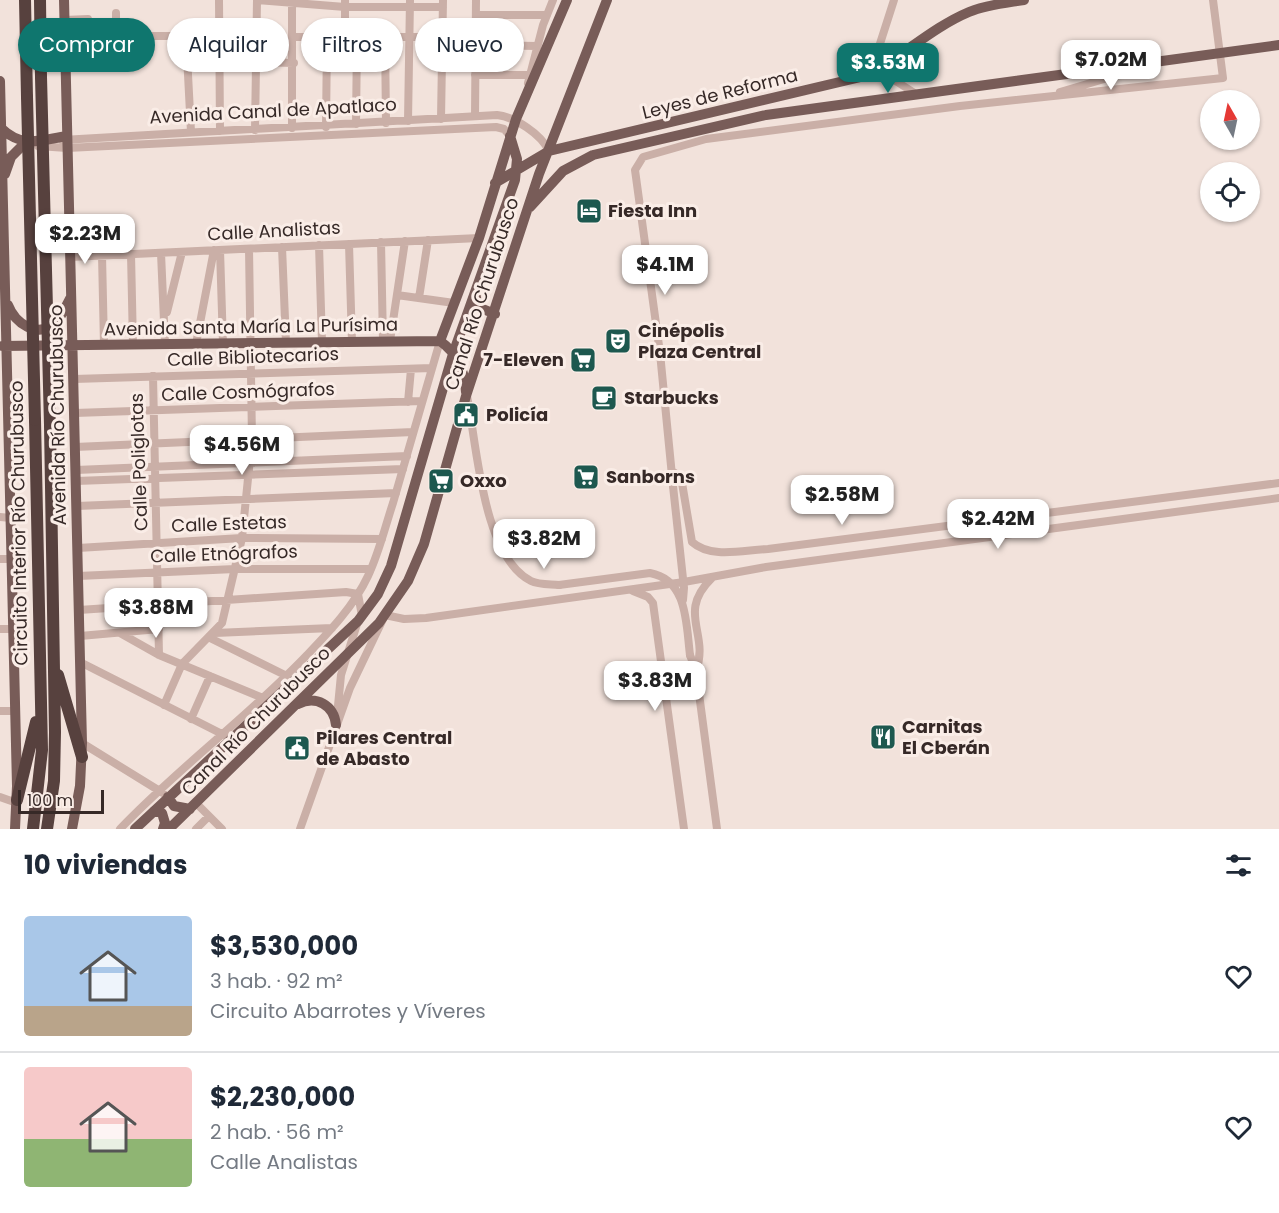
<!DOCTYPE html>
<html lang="es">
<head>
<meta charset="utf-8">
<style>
  body { margin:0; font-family:Poppins,sans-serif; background:#f6f6f7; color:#1f2937; height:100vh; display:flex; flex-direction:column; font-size:22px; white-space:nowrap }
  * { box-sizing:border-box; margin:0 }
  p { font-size:20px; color:#747a83 }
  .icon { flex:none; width:33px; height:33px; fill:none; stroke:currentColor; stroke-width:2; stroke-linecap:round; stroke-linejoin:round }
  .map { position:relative; height:829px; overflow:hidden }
  .sheet { display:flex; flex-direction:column; background:#fff; flex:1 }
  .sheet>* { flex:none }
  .banner { position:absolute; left:18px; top:18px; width:600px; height:54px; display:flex; gap:12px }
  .needle { width:39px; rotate:351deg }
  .buttons { position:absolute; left:1200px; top:90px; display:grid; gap:12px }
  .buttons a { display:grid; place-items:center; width:60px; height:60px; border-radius:50%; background:#fff; box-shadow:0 2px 4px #0004; font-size:30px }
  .scale { position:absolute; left:18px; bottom:15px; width:86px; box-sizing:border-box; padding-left:6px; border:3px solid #362927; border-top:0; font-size:16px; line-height:21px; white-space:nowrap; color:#362927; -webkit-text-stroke:4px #faede7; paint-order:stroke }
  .price { position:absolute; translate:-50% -51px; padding:0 14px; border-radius:12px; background:#fff; color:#222; font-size:20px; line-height:39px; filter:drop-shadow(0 2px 3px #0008) }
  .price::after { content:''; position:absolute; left:50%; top:36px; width:18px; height:14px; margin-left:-9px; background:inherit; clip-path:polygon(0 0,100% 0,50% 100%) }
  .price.current { background:#0f766e; color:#fff }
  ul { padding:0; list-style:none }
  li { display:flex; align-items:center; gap:18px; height:150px; padding:0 24px }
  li+li { border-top:2px solid #e0e1e3 }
  li span { display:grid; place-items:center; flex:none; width:168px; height:120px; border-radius:6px; color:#555 }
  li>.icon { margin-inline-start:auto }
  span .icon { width:72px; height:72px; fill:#fffc; stroke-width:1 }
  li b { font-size:26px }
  h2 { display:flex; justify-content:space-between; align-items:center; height:72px; padding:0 24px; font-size:26px }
  .chip { padding:0 21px; border-radius:27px; background:#fff; box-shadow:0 2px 4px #0004; font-size:21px; line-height:54px }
  .chip.current { background:#0f766e; color:#fff }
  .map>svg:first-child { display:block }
</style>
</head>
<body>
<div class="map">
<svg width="1279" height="829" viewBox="0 0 1279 829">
  <rect width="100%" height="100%" fill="#f2e2db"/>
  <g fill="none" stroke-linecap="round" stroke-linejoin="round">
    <path stroke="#caafa7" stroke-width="8" d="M219 0 220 131
      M257 0 345 7H443
      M894 0 877 53 891 78 916 94
      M292 3V128
      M116 13V36H186L191 132
      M476 15H547
      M65 20 88 19
      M293 37H443
      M345 37V0
      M385 37 386 123
      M475 45 537 46
      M443 50 475 51
      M219 61 294 63
      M475 75H530
      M528 83 543 25 553 0
      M1060 92 1145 67
      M475 116 476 0
      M441 119 443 0
      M408 121 410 0
      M356 124 357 37
      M326 127 327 37
      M255 130 257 0
      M62 140 497 115C515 117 541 134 549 151
      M38 146 67 148 496 127 504 129 510 136
      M381 242 383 341
      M349 244 352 342
      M319 245 322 342
      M282 247 286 343
      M220 250 223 344
      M161 253 165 344
      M131 254 133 345
      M102 255 104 345
      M70 257 479 238
      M397 295 454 303
      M419 298 428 240
      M167 312 182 252
      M390 341 405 241
      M196 344 214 250
      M153 376 159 655
      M74 379 432 368
      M467 396C477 444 482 556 531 581 539 585 551 584 559 585
      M408 402 411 369
      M75 413 421 401
      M75 447 413 432
      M76 470 407 456
      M672 471 681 477 692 542C711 559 743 550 768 549L1279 483
      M76 481 403 469
      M673 486 660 353 635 170 643 157 706 139 960 106 1223 78 1213 0
      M77 506 396 493
      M0 517 11 518
      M78 548 242 538 382 539
      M0 559H12
      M78 576 235 569H371
      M633 591 648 597 653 603 684 829
      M79 610 346 592 358 594 362 616
      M0 629H13
      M120 633 159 655 263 698
      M215 633 332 628
      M80 636 159 629
      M210 638 287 676
      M690 655 696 671 717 829
      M80 662 224 735
      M696 671C710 633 676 613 712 578
      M164 705 182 664 222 623 242 538 252 439 249 249
      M0 711H15
      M337 716 341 675 357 624
      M191 719 210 676
      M82 743 163 793
      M0 797 17 803
      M196 803 222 829
      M120 829C179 767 248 717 307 655 329 632 354 606 368 576 379 553 385 527 393 503 409 449 424 395 440 341
      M196 829 208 817
      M300 829 350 688 385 615 404 619 426 618 684 582 766 567 1279 498"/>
    <path stroke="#785c58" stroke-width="10" d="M64 0 82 743 80 786 72 829
      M0 81 17 786 15 829
      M1 128C23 149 40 140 67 136
      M5 174 11 157 21 147
      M495 183 549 151 865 76C901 58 931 28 969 12 986 5 1006 3 1024 0
      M530 207 563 171 593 155 766 115 1279 45
      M475 293 478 307 495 314
      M8 305C15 323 37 339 55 323 62 316 66 306 71 297
      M440 341 479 238 516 119 567 0
      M2 346 440 341C457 353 465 372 466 392
      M298 704C316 695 334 705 336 725
      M168 797 174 806 190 809
      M154 811 162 813 165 823 163 829
      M135 829 358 621 378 594 391 566 453 354 515 180 517 159 510 136
      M169 829 379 623 408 581 424 544 466 396 539 174 607 0"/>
    <path stroke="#57413e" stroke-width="12" d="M25 0 27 97
      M40 0 41 77
      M58 675 82 757
      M17 800 36 722
      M33 829 42 750 35 420
      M47 829 54 781 55 732 50 425"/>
    <path stroke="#caafa7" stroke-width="8" d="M673 486 684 588 683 600
      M559 585 650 573C688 580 686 624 690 655"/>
    <path stroke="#57413e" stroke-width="12" d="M41 77 50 425
      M27 97 35 420"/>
  </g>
  <defs>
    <symbol id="hotel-square" viewBox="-11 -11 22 22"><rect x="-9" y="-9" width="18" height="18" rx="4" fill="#1d584f" stroke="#faede7"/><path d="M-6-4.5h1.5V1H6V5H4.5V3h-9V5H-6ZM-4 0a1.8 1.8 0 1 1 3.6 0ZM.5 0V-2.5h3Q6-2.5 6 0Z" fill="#fff"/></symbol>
    <symbol id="theatre-square" viewBox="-11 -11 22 22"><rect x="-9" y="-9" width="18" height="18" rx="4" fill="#1d584f" stroke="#faede7"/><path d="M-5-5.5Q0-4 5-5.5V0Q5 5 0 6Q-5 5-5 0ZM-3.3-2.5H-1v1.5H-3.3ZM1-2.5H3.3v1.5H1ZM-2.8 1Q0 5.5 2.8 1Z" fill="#fff"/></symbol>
    <symbol id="supermarket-square" viewBox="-11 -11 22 22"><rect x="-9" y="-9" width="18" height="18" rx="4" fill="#1d584f" stroke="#faede7"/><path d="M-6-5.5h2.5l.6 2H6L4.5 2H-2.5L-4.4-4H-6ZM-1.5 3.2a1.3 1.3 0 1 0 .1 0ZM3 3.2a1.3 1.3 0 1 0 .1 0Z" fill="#fff"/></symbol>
    <symbol id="cafe-square" viewBox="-11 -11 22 22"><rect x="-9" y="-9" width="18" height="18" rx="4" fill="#1d584f" stroke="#faede7"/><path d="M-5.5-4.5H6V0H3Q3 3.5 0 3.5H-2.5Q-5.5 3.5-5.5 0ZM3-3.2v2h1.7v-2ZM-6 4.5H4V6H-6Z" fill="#fff"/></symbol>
    <symbol id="civic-square" viewBox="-11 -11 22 22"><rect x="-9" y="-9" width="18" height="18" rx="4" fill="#1d584f" stroke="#faede7"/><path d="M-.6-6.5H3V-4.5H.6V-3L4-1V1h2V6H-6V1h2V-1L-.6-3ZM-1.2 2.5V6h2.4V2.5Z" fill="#fff"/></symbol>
    <symbol id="restaurant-square" viewBox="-11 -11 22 22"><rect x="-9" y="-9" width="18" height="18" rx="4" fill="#1d584f" stroke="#faede7"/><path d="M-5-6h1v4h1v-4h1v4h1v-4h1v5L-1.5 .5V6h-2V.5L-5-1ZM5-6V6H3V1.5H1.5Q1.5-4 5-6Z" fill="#fff"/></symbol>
  </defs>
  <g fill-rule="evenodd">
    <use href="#hotel-square" x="574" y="196" width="30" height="30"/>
    <use href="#theatre-square" x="603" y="326" width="30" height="30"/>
    <use href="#supermarket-square" x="568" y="345" width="30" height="30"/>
    <use href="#cafe-square" x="589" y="383" width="30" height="30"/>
    <use href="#civic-square" x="451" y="400" width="30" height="30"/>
    <use href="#supermarket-square" x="571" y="462" width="30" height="30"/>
    <use href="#supermarket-square" x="426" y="466" width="30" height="30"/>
    <use href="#restaurant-square" x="868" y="722" width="30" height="30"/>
    <use href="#civic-square" x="282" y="733" width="30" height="30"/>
  </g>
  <g text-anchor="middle" stroke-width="6" stroke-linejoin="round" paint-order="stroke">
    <g font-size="18" fill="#362927" stroke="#faede7">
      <text transform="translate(720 94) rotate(-14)" y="6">Leyes de Reforma</text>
      <text transform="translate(273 111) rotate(-3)" y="6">Avenida Canal de Apatlaco</text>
      <text transform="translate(274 231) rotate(-3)" y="6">Calle Analistas</text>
      <text transform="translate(482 294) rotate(-72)" y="6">Canal Río Churubusco</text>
      <text transform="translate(251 327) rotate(-1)" y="6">Avenida Santa María La Purísima</text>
      <text transform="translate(253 357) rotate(-2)" y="6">Calle Bibliotecarios</text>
      <text transform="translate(248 392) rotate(-2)" y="6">Calle Cosmógrafos</text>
      <text transform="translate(58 415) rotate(-91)" y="6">Avenida Río Churubusco</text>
      <text transform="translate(139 462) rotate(-92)" y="6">Calle Poliglotas</text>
      <text transform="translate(19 523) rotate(-91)" y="6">Circuito Interior Río Churubusco</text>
      <text transform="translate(229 524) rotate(-2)" y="6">Calle Estetas</text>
      <text transform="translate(224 554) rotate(-2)" y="6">Calle Etnógrafos</text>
      <text transform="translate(256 721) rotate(-45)" y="6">Canal Río Churubusco</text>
    </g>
    <g font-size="18" font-weight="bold" fill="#362927" stroke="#faede7" text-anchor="start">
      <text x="608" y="217">Fiesta Inn</text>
      <text x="638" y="337">Cinépolis<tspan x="638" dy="21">Plaza Central</tspan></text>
      <text x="564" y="366" text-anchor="end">7-Eleven</text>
      <text x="624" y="404">Starbucks</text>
      <text x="486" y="421">Policía</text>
      <text x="606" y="483">Sanborns</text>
      <text x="460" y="487">Oxxo</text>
      <text x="902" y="733">Carnitas<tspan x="902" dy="21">El Cberán</tspan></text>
      <text x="316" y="744">Pilares Central<tspan x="316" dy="21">de Abasto</tspan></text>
    </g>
  </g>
</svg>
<div class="buttons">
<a><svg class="needle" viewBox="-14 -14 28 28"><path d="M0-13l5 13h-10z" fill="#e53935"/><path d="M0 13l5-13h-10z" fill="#747a83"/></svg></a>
<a><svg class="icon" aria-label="locate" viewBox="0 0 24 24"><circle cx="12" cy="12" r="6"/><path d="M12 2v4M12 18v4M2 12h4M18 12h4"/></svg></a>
</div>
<div class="scale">100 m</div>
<b class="price" style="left:1111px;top:91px">$7.02M</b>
<b class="price current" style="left:888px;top:94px">$3.53M</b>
<b class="price" style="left:85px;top:265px">$2.23M</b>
<b class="price" style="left:665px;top:296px">$4.1M</b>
<b class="price" style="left:242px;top:476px">$4.56M</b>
<b class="price" style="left:842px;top:526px">$2.58M</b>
<b class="price" style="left:998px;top:550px">$2.42M</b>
<b class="price" style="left:544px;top:570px">$3.82M</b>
<b class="price" style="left:156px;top:639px">$3.88M</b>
<b class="price" style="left:655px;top:712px">$3.83M</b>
<div class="banner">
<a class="chip current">Comprar</a>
<a class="chip">Alquilar</a>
<a class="chip">Filtros</a>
<a class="chip">Nuevo</a>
</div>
</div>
<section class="sheet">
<h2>10 viviendas<svg class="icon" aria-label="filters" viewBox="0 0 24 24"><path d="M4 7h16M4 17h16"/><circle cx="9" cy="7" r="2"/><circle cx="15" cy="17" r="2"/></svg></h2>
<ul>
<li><span style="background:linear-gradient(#a9c7e8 75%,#b9a48a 0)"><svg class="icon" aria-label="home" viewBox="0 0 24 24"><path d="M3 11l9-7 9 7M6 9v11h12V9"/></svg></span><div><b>$3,530,000</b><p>3 hab. · 92 m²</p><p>Circuito Abarrotes y Víveres</p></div><svg class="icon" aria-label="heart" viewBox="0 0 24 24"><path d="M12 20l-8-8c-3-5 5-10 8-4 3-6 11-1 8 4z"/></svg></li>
<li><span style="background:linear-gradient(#f6c9c9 60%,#8fb573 0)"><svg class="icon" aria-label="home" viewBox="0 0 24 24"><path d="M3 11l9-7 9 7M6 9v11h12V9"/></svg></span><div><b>$2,230,000</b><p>2 hab. · 56 m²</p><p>Calle Analistas</p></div><svg class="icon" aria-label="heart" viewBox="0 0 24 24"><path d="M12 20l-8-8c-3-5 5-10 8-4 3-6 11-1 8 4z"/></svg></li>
</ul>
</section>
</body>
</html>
